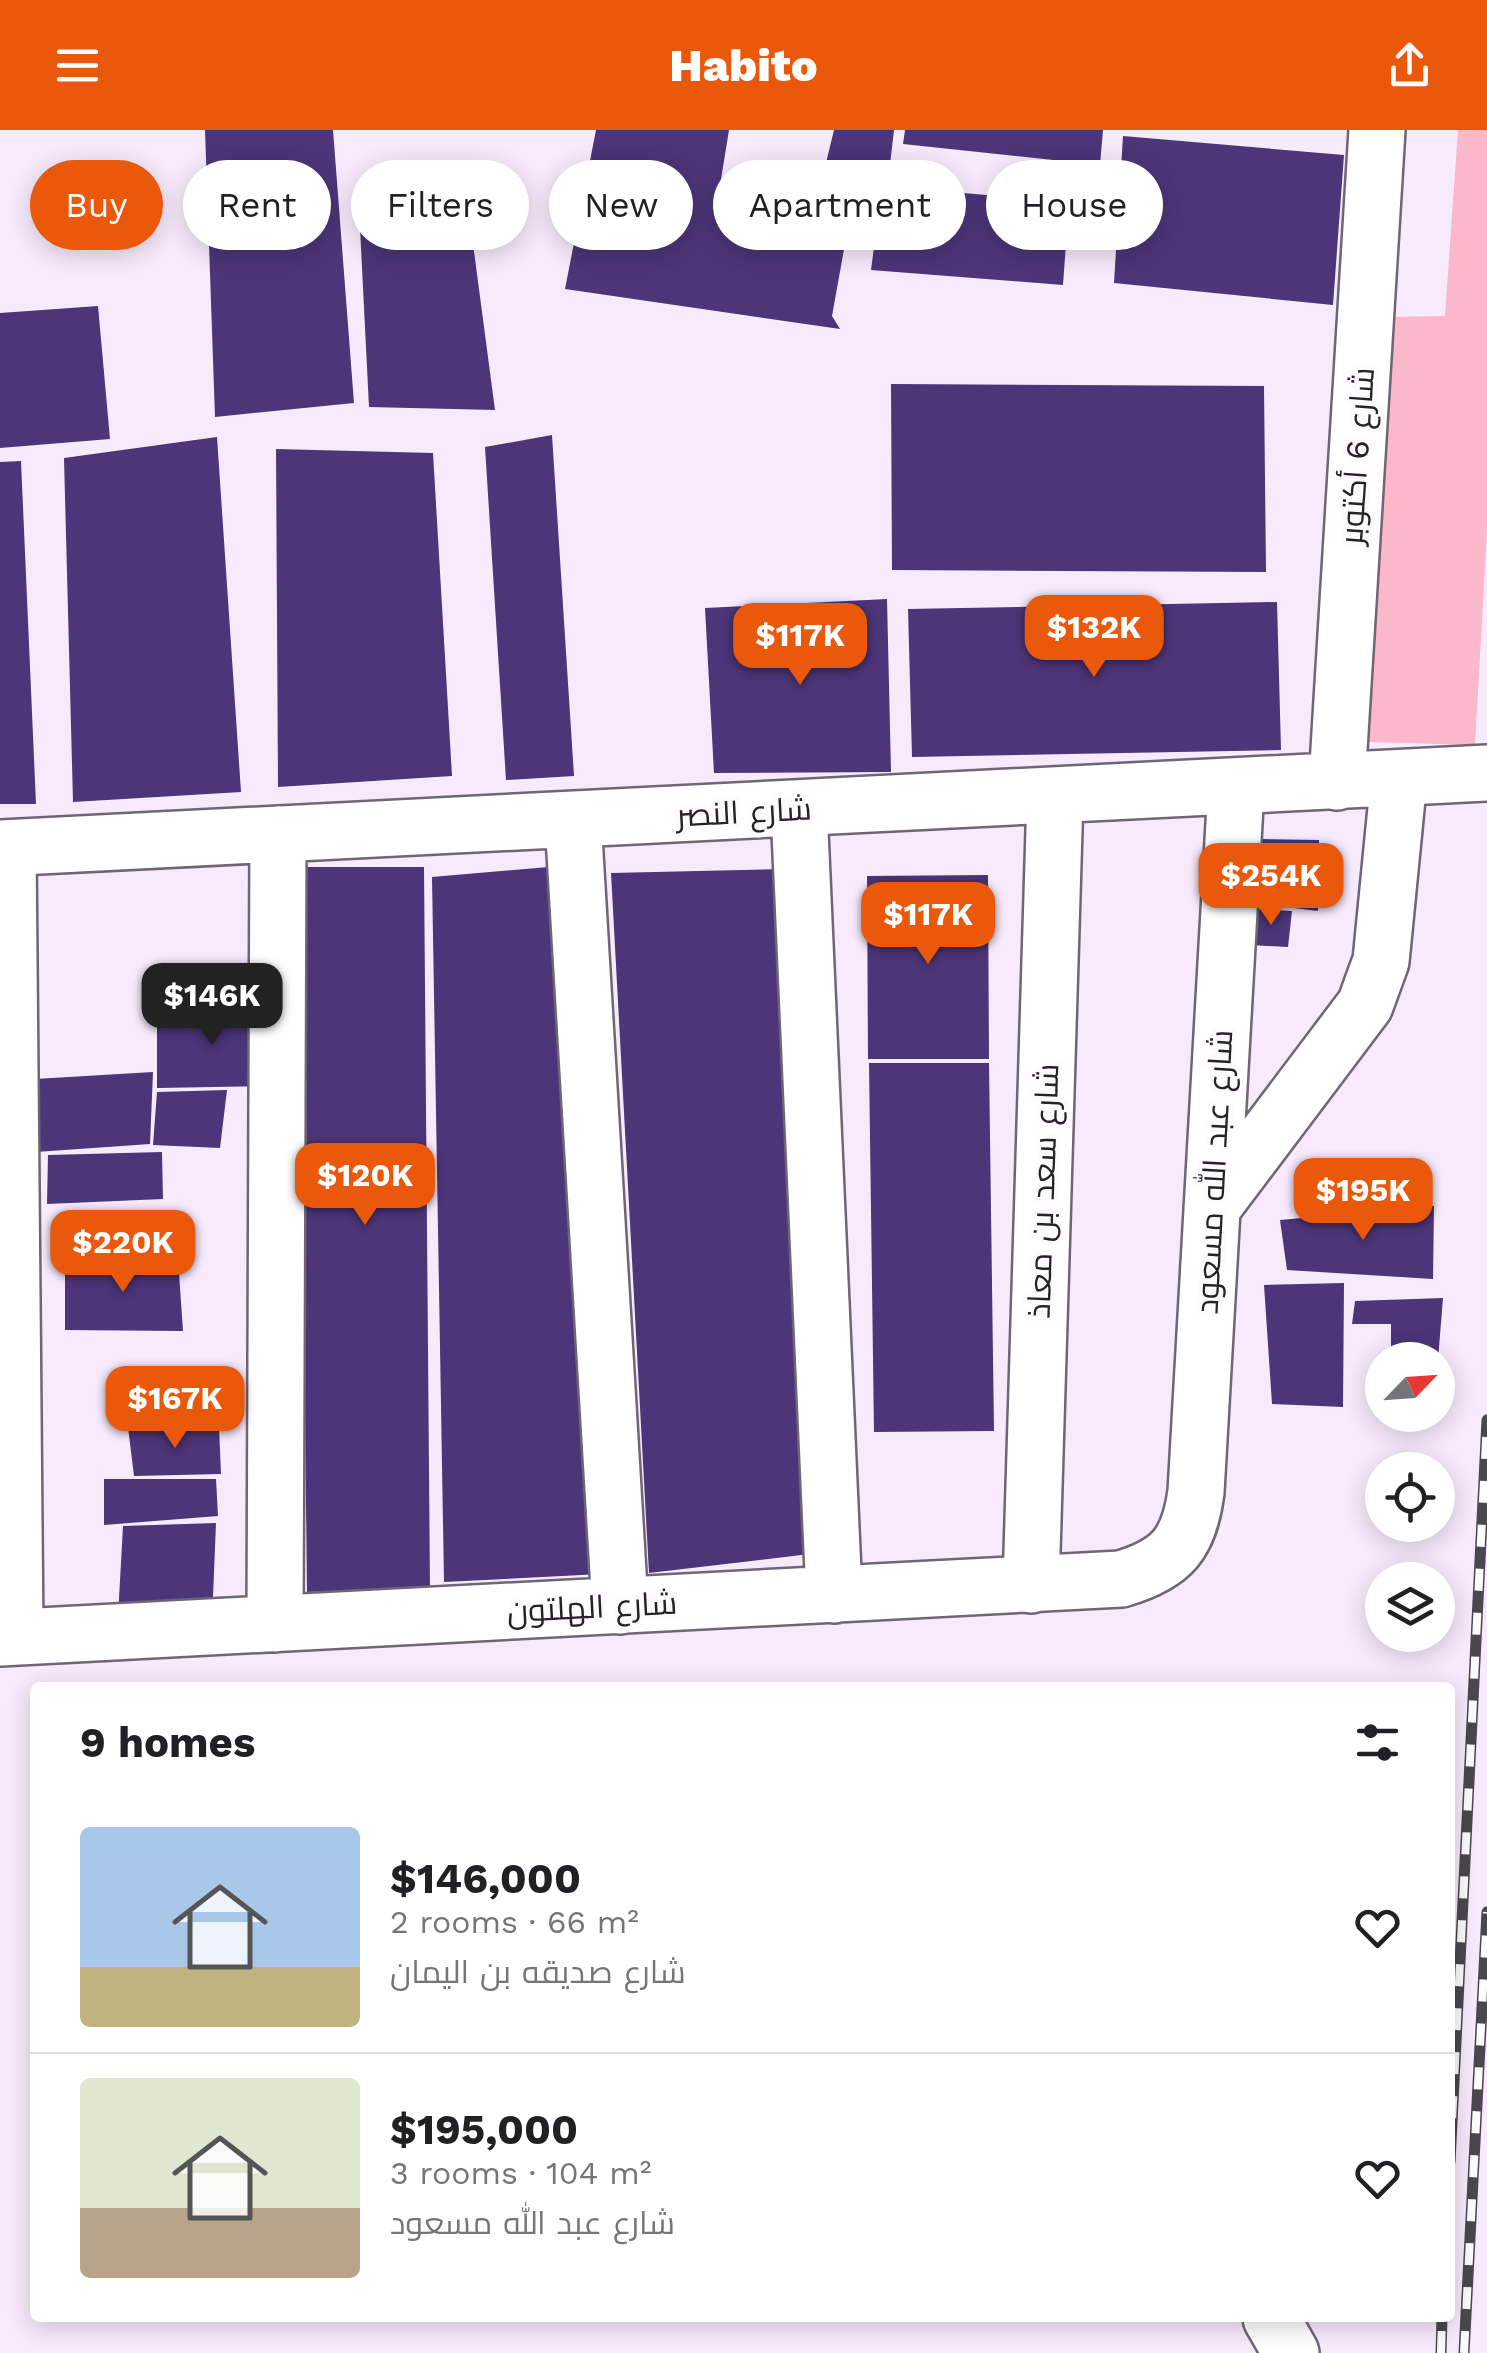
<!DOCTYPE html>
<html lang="en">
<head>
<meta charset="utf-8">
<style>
  body { margin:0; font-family:"Work Sans",Cairo,sans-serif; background:#f2f2f2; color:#202124; height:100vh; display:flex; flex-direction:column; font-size:38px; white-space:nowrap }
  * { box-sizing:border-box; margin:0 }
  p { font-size:32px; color:#757577 }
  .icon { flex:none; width:55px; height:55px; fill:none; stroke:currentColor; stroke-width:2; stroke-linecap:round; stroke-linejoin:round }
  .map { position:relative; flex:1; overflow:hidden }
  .details { position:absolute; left:30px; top:1552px; width:1425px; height:640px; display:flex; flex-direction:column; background:#fff; border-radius:10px; box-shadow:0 5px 25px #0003 }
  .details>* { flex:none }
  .banner { position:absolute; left:30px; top:30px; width:1428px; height:90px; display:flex; gap:20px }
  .needle { width:65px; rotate:65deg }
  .buttons { position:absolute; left:1365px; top:1212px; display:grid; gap:20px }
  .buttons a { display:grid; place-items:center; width:90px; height:90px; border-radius:50%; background:#fff; box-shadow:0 5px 25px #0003; font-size:50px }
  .price { position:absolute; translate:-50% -85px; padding:0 22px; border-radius:20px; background:#ea580c; color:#fff; font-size:32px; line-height:65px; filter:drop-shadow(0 2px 5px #0008) }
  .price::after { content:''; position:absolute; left:50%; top:60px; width:30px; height:22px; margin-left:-15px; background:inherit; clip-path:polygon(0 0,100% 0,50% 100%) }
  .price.current { background:#222; color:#fff }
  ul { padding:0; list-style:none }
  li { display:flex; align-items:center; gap:30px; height:250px; padding:0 50px }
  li+li { border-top:2px solid #e0e0e0 }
  li span { display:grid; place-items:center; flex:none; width:280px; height:200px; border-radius:10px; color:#555 }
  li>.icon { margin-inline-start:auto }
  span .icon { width:120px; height:120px; fill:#fffc; stroke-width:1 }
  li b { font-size:42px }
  h2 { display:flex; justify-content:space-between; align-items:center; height:120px; padding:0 50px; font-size:42px }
  .pill { padding:0 35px; border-radius:45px; background:#fff; box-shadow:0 5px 25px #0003; font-size:35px; line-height:90px }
  .pill.current { background:#ea580c; color:#fff }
  header { display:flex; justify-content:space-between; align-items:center; height:130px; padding:0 50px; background:#ea580c; color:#fff; font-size:45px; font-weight:800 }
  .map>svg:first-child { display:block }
</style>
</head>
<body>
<header><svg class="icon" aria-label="menu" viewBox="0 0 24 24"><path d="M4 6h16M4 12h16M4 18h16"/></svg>Habito<svg class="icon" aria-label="share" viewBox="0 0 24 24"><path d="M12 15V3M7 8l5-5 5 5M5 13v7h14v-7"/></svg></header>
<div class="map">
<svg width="1487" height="2223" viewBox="0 0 1487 2223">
  <rect width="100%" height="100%" fill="#f7eafc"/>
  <path fill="#fab8ca" d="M1458 0H1487V400L1475 615 1368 612 1389 187 1445 186Z"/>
  <path fill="#4c3578" d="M205 0H333L354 273 215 287Z
    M596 0H729L717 74 848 97 832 186 840 199 565 159Z
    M834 0H894L888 52 825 37Z
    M905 0H1103L1100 35 903 14Z
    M1123 6 1344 25 1333 175 1114 153Z
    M882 56 1069 72 1063 155 871 140Z
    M468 76 495 280 369 277 359 78Z
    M98 176 110 309 0 318V183Z
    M891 254 1264 256 1266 442 892 440Z
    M552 305 574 646 506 650 485 317Z
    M217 307 241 662 73 672 64 328Z
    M276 319 433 323 452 646 278 657Z
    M21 331 36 674H0V332Z
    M887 469 891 642 714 643 705 478Z
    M1277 472 1281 620 912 627 908 479Z
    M1262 709 1319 710 1318 781 1262 774Z
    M560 736 601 1444 444 1452 432 747Z
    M299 737H424L430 1459 307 1462Z
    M784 739 818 1423 649 1443 611 743Z
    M988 745 989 929H868L867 746Z
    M1256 779 1292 781 1288 817 1250 815Z
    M267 878 265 956 157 958V881Z
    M869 933H989L994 1301 874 1302Z
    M153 942 150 1014 36 1022 35 949Z
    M227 960 220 1018 153 1015 157 962Z
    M162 1022 163 1069 47 1074 48 1025Z
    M1434 1076 1433 1149 1287 1140 1280 1090Z
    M178 1128 183 1201 65 1200V1132Z
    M1344 1153 1343 1277 1272 1274 1264 1155Z
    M1443 1168 1438 1230H1412L1410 1212 1391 1217V1194H1352L1355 1171Z
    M128 1297H219L221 1344 134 1346Z
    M104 1349H216L218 1386 104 1395Z
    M216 1393 212 1492 118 1487 123 1396Z"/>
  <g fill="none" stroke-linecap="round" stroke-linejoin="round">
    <defs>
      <path id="minor" d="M1337 652 1377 0
        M799 679 834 1465
        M573 690 620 1476
        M0 718 1487 643
        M8 718 15 1507
        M1212 1078 1365 875 1381 831 1399 648
        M1031 1455 1055 667
        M275 1494 278 704
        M0 1508 1121 1449C1172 1434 1189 1414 1196 1362L1236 658
        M1271 2188 1291 2223"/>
    </defs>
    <use href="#minor" stroke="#706574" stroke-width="60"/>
    <use href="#minor" stroke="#fff" stroke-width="55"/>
    <defs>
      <path id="rail" d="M1450 2032 1487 1290
        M1441 2223 1442 2188
        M1464 2223 1487 1782"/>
    </defs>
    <use href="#rail" stroke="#4c464e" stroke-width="11"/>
    <use href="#rail" stroke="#fefbff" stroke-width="8" stroke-dasharray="22" stroke-linecap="butt"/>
  </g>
  <g text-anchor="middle" stroke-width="10" stroke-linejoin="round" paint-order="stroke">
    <g font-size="32" fill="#272228" stroke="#fefbff">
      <text transform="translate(1357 326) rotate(-86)" y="11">شارع 6 أكتوبر</text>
      <text transform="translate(744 682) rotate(-3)" y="11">شارع النصر</text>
      <text transform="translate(1214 1042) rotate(-87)" y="11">شارع عبد الله مسعود</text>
      <text transform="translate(1043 1061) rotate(-88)" y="11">شارع سعد بن معاذ</text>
      <text transform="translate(592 1477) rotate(-3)" y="11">شارع الهلتون</text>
    </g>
  </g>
</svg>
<div class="buttons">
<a><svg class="needle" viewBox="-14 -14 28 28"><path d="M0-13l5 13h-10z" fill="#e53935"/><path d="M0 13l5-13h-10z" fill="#757577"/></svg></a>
<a><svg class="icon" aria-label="locate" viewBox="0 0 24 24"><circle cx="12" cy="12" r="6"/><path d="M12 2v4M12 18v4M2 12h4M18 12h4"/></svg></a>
<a><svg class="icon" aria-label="layers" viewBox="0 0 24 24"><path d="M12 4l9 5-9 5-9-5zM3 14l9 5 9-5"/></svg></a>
</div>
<b class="price" style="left:1094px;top:550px">$132K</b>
<b class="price" style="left:800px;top:558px">$117K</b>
<b class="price" style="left:1271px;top:798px">$254K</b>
<b class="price" style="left:928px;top:837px">$117K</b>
<b class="price current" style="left:212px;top:918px">$146K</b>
<b class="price" style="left:365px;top:1098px">$120K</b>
<b class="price" style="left:1363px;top:1113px">$195K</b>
<b class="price" style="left:123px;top:1165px">$220K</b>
<b class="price" style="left:175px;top:1321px">$167K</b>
<div class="banner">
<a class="pill current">Buy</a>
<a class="pill">Rent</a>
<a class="pill">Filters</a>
<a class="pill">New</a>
<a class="pill">Apartment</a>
<a class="pill">House</a>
</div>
<section class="details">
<h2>9 homes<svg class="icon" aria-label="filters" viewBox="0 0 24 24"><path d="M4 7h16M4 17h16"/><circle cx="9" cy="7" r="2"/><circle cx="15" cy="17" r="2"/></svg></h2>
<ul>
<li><span style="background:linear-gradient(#a9c7e8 70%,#c2b280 0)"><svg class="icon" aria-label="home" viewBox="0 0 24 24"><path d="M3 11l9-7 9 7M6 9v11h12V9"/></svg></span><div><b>$146,000</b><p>2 rooms · 66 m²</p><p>شارع صديقه بن اليمان</p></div><svg class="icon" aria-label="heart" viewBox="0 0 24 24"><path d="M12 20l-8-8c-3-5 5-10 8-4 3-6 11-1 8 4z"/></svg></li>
<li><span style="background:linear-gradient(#dfe7d0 65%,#b9a48a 0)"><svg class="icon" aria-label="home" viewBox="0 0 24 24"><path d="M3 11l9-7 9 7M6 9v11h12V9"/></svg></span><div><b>$195,000</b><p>3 rooms · 104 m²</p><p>شارع عبد الله مسعود</p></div><svg class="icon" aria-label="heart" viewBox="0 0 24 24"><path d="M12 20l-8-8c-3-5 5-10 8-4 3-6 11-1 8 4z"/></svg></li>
</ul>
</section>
</div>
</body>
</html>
